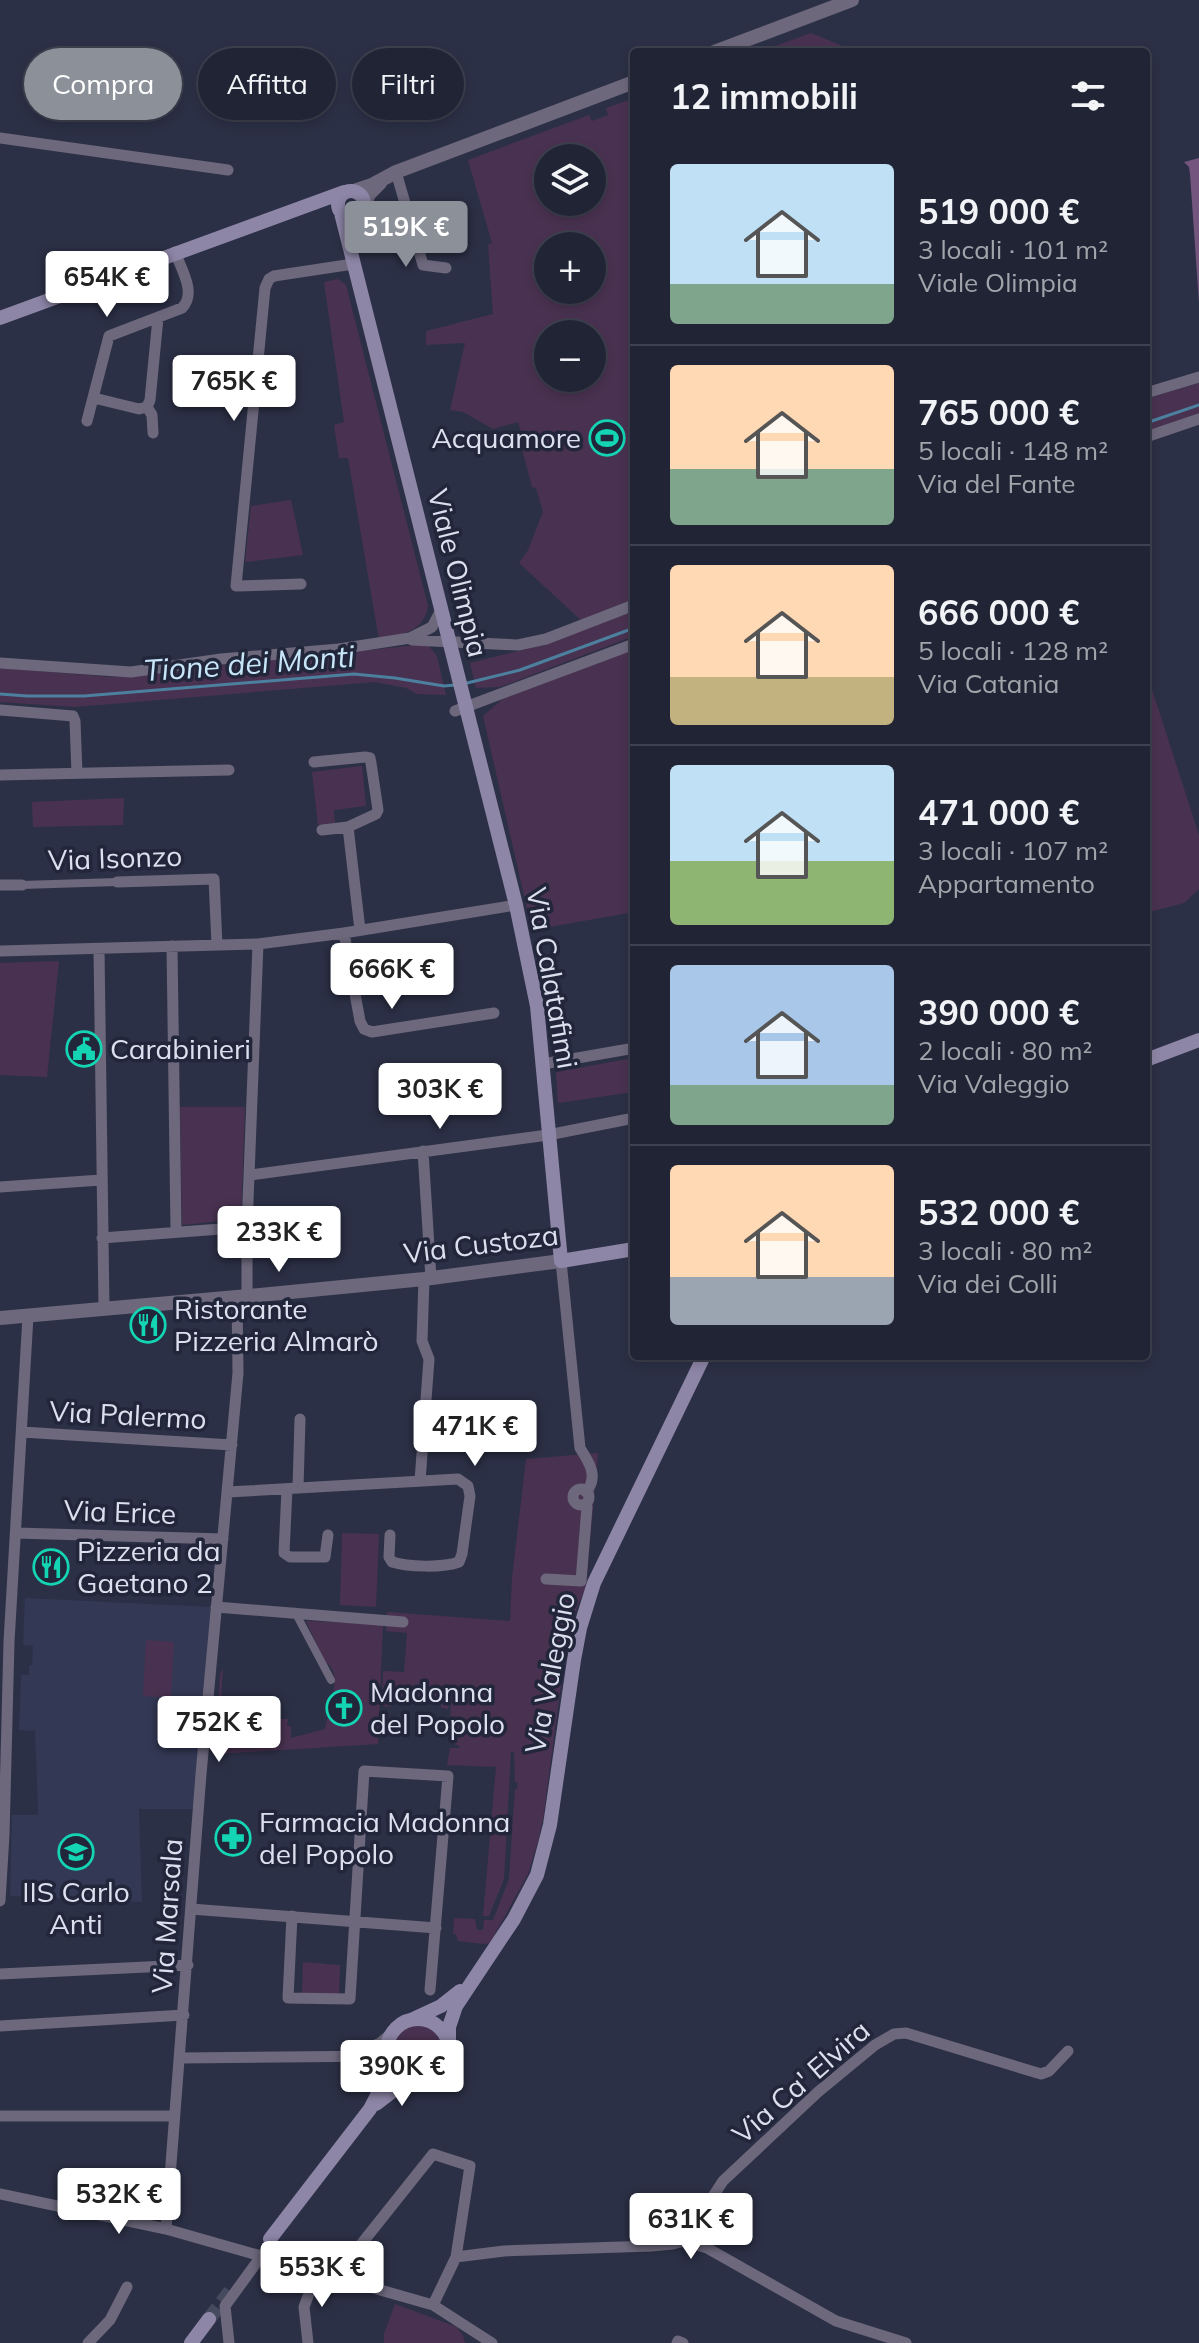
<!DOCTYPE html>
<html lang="it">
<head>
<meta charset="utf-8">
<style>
  body { margin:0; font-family:Mulish,sans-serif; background:#292c3c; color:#f1f3f6; height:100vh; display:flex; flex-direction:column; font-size:30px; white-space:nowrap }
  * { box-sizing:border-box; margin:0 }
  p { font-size:26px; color:#a2a4ac }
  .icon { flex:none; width:44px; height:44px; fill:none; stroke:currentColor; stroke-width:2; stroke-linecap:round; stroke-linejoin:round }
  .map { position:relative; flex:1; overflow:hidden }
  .panel { position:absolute; left:630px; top:48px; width:520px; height:1312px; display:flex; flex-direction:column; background:#212434; border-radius:8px; box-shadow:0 4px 12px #0003,0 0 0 2px #3e414f }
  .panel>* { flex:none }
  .guide { position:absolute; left:24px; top:48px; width:486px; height:72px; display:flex; gap:16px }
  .buttons { position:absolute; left:534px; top:144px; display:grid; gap:16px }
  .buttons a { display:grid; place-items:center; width:72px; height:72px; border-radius:50%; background:#212434; box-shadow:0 4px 12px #0003,0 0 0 2px #3e414f; font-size:40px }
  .price { position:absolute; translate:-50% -68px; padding:0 18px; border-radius:8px; background:#fff; color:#222; font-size:26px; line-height:52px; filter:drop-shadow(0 2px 4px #0008) }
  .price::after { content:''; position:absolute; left:50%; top:48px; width:24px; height:18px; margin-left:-12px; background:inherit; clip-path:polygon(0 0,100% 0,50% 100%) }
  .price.selected { background:#8c9099; color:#fff }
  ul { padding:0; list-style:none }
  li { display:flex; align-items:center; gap:24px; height:200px; padding:0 40px }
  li+li { border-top:2px solid #3e414f }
  li span { display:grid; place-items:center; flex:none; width:224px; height:160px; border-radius:8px; color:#555 }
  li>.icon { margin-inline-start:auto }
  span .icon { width:96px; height:96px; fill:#fffc; stroke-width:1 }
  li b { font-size:34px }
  h2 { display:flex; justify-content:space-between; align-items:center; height:96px; padding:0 40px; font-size:34px }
  .pill { padding:0 28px; border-radius:36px; background:#212434; box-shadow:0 4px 12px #0003,0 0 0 2px #3e414f; font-size:28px; line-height:72px }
  .pill.selected { background:#8c9099; color:#fff }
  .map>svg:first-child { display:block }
</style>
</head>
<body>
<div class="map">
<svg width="1199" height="2343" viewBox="0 0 1199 2343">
  <rect width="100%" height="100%" fill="#2c3046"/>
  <path fill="#333854" d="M25 1598 213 1607 193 1809H139L142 1902 10 1896 12 1815H37L38 1812 35 1731 19 1730 21 1675H29V1666L32 1665 33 1646 23 1645Z"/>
  <path fill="#493251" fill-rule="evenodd" d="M811 33 857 52H759Z
    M634 98V600L582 621 519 563 528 550 543 512 536 488 532 487 521 445 524 442 518 422 493 429 463 412 450 410 465 343 426 345V331L493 314 488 245 492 243 468 160 589 115 592 121 608 115 606 108ZM548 158H592V202H548ZM548 246H592V290H548ZM548 334H592V378H548Z
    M338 279 346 285 428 606C424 632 401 635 379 640L348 458H339L334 425 344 422 324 282Z
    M1199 383V415L1146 433V399Z
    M291 500 303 555 245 562 251 506Z
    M1146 541 1151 557 1148 677 1199 835V889L1184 903 1146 913Z
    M634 610V636L500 687 476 688 470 663 542 645Z
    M427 644 437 656 446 695 417 694 406 688 375 682 75 707 0 702V668L111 677Z
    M634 646V912L532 930 483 716 505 697Z
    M362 766 366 806 334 810 335 823 318 825 312 772Z
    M124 798 123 825 33 827 32 802Z
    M59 961 47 1077 0 1075V963Z
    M628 1059 634 1060V1092L558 1103 556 1072Z
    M180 1107H245L241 1219 182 1225Z
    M598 1453 586 1587 572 1619 567 1641 543 1819 538 1841 528 1874 490 1943 483 1944 458 1941 456 1934H453L454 1918 475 1919 477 1930H483L484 1920H493L509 1879 515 1789H517L518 1783 515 1782 514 1752H511L504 1879 489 1916H483L496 1767 447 1765 450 1748H459V1746L449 1742 451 1704H449L448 1709 441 1708V1703L392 1699 391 1707 382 1706 383 1671 404 1672 407 1633 386 1631 387 1612 510 1621 512 1578 526 1459Z
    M342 1533 379 1534 376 1607 340 1605Z
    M306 1621 383 1624 378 1744 216 1754 220 1674 223 1669 220 1712 222 1717 232 1720V1726L278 1727 279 1719H288L287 1726H291V1738L325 1729C329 1711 344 1671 325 1662Z
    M146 1640 174 1642 171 1698 143 1696Z
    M303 1962 340 1965 339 1996 302 1994Z
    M394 2050a24 24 0 1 1 48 0a24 24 0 1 1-48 0Z
    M395 2304 457 2327 463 2336 465 2343H384V2334Z"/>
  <path fill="#73557e" d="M1199 158V303L1190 174 1189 167 1184 162Z"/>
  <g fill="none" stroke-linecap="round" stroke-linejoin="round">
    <path stroke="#4c809e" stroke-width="3" d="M1146 423 1199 405
      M463 684 520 670 634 628
      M0 694 27 696H84L354 674 395 678 444 686 455 685"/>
    <path stroke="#464a5f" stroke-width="14" stroke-dasharray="14 7" stroke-linecap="butt" d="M209 2319 231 2290"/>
    <path stroke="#6d687c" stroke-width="8" d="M22 885 117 882
      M295 1612 331 1680"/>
    <path stroke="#6d687c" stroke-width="11" d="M0 138 228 170
      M396 172 423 265 446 268
      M1146 393 1199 377
      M94 398 139 409 147 407 150 400 158 318
      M147 407 152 415 153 433
      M87 421 109 336 182 308C197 293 181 269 175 252
      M1146 437 1199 419
      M301 584 236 586 265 288 269 279 274 276 353 264
      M412 640 518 645 546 639 634 605
      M0 663 131 672 221 659 339 649 410 638 432 627 441 610
      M0 710 73 716 75 721 77 773
      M455 711 634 644
      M314 762 365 757 370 758 371 763 378 810 376 814 348 827 360 930
      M0 775 229 770
      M322 830 348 827
      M117 882 214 879 217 945
      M0 885H22
      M344 933 360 1021 364 1029 372 1032 494 1013
      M172 946 176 1231
      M99 949 104 1308
      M0 951 258 944 344 933 516 905
      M543 1064 629 1049 634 1050
      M423 1151 431 1278
      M250 1175 548 1135 634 1118
      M0 1187 101 1180
      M102 1238 247 1227
      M561 1261 580 1448C589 1462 599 1477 586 1492
      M247 1297V1227L258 944
      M22 1432 232 1445
      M420 1481 429 1359 422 1341 424 1279
      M298 1488 300 1419
      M287 1489 284 1553 290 1557H325L328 1535
      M573 1497a8 8 0 1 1 16 0a8 8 0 1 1-16 0Z
      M228 1492 458 1479 468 1486 470 1496 462 1554 459 1562C443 1568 408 1567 392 1562L389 1557 390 1535
      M16 1533 223 1539
      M546 1579 581 1581 587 1507 585 1504
      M216 1607 403 1622
      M0 1901 4 1835 9 1642 28 1316
      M191 1909 436 1928
      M292 1916 288 1998 350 1999 364 1771 448 1776 430 1990
      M0 1974 188 1965
      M0 2026 184 2015
      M357 2053 380 2043 392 2033
      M357 2057C373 2066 378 2075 378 2094
      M180 2058 388 2056
      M0 2116H174
      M0 2194 166 2229 433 2305 492 2343
      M166 2229 201 1774 238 1373 237 1297
      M684 2241 723 2181 818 2092 875 2045 894 2034 906 2033 1041 2074 1049 2071 1068 2051
      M456 2257 504 2251 651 2246 673 2244 684 2241 707 2248 836 2321 906 2343
      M335 2277 433 2154 470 2166 456 2257 433 2305
      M88 2343 110 2320 127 2287
      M229 2343 225 2306 257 2262 260 2255
      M308 2343 304 2307 317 2272
      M677 2343 678 2341 683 2343"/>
    <path stroke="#6d687c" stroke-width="14" d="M714 52 852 0
      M354 191 372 185 396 172 634 82
      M364 206 369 194 380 183
      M0 1318 260 1295 424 1279 561 1261"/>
    <path stroke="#8e86a7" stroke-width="14" d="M338 204a13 13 0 1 1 26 0a13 13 0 1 1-26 0Z
      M341 213 516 905 537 1006 561 1261 634 1249
      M0 318 344 192
      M1146 1060 1199 1040
      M387 2050a31 31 0 1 1 62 0a31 31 0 1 1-62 0Z
      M413 2019 441 2006 460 1991
      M449 2046V2027L456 2006 514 1919 537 1875 550 1825 574 1660 580 1628 594 1583 704 1356
      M376 2104 397 2088 417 2083
      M270 2239 370 2109 383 2084 389 2060
      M191 2343 209 2319"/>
  </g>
  <defs>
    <symbol id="stadium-ring" viewBox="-11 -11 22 22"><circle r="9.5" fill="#22263b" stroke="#14d5b3" stroke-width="1.5"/><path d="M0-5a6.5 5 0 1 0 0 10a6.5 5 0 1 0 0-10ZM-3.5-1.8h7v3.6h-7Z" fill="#14d5b3"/></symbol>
    <symbol id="civic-ring" viewBox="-11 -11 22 22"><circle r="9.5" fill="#22263b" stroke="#14d5b3" stroke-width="1.5"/><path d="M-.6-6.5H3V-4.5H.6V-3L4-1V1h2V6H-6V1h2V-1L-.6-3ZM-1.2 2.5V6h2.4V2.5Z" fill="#14d5b3"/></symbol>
    <symbol id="restaurant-ring" viewBox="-11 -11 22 22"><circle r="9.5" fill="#22263b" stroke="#14d5b3" stroke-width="1.5"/><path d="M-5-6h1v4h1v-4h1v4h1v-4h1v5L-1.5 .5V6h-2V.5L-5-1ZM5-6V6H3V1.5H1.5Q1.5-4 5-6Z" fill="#14d5b3"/></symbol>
    <symbol id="church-ring" viewBox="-11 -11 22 22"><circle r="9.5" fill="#22263b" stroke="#14d5b3" stroke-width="1.5"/><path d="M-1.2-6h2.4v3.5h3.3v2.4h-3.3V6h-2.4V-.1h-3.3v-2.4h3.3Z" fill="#14d5b3"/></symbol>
    <symbol id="pharmacy-ring" viewBox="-11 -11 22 22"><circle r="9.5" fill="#22263b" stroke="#14d5b3" stroke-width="1.5"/><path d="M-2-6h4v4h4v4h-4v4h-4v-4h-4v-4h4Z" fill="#14d5b3"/></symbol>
    <symbol id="school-ring" viewBox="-11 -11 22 22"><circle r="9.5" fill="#22263b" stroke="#14d5b3" stroke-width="1.5"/><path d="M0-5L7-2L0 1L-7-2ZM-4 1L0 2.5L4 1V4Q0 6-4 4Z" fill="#14d5b3"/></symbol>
  </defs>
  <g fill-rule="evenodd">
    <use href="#stadium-ring" x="587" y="418" width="40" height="40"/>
    <use href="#civic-ring" x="64" y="1029" width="40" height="40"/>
    <use href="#restaurant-ring" x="128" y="1305" width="40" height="40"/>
    <use href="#restaurant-ring" x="31" y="1547" width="40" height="40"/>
    <use href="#church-ring" x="324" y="1688" width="40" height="40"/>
    <use href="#pharmacy-ring" x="213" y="1818" width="40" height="40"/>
    <use href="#school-ring" x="56" y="1832" width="40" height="40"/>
  </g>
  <g text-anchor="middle" stroke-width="7" stroke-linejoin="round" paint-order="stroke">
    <g font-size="28" fill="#dce0ee" stroke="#22263b" text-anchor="start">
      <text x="581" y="448" text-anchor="end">Acquamore</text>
      <text x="110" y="1059">Carabinieri</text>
      <text x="174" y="1319">Ristorante<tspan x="174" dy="32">Pizzeria Almarò</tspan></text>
      <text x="77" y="1561">Pizzeria da<tspan x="77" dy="32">Gaetano 2</tspan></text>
      <text x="370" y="1702">Madonna<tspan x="370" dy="32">del Popolo</tspan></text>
      <text x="259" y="1832">Farmacia Madonna<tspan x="259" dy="32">del Popolo</tspan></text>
      <text x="76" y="1902" text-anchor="middle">IIS Carlo<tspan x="76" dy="32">Anti</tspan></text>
    </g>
    <g font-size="28" fill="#dce0ee" stroke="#22263b">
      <text transform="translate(458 573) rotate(76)" y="10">Viale Olimpia</text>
      <text transform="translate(115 858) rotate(-2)" y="10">Via Isonzo</text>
      <text transform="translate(552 978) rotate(80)" y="10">Via Calatafimi</text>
      <text transform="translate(481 1244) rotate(-7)" y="10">Via Custoza</text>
      <text transform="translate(128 1415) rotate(3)" y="10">Via Palermo</text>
      <text transform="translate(120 1512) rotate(2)" y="10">Via Erice</text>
      <text transform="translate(550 1673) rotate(-79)" y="10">Via Valeggio</text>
      <text transform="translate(167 1916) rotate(-86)" y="10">Via Marsala</text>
      <text transform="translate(801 2082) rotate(-41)" y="10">Via Ca' Elvira</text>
    </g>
    <g font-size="30" font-style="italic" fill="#c8e6f9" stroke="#22263b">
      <text transform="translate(249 664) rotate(-4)" y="10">Tione dei Monti</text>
    </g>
  </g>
</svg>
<div class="buttons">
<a><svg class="icon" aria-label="layers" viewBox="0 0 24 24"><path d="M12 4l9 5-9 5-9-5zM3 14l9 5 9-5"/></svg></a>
<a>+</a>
<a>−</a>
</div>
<b class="price selected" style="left:406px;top:269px">519K €</b>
<b class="price" style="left:107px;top:319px">654K €</b>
<b class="price" style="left:234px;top:423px">765K €</b>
<b class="price" style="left:392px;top:1011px">666K €</b>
<b class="price" style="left:440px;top:1131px">303K €</b>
<b class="price" style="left:279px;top:1274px">233K €</b>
<b class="price" style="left:475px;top:1468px">471K €</b>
<b class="price" style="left:219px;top:1764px">752K €</b>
<b class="price" style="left:402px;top:2108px">390K €</b>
<b class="price" style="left:119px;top:2236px">532K €</b>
<b class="price" style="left:691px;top:2261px">631K €</b>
<b class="price" style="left:322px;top:2309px">553K €</b>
<div class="guide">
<a class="pill selected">Compra</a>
<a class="pill">Affitta</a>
<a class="pill">Filtri</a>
</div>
<section class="panel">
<h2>12 immobili<svg class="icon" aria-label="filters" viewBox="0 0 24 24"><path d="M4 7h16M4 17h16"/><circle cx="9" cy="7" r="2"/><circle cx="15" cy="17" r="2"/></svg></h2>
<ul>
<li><span style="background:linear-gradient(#bfe0f5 75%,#7fa58c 0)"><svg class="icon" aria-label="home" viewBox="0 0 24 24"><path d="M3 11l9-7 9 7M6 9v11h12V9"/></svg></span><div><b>519 000 €</b><p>3 locali · 101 m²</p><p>Viale Olimpia</p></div></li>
<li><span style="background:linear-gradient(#ffd9b3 65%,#7fa58c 0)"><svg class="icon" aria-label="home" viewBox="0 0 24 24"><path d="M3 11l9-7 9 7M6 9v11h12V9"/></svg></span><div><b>765 000 €</b><p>5 locali · 148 m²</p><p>Via del Fante</p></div></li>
<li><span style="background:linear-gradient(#ffd9b3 70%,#c2b280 0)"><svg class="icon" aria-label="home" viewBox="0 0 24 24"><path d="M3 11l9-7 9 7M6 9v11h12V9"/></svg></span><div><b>666 000 €</b><p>5 locali · 128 m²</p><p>Via Catania</p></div></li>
<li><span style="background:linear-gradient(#bfe0f5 60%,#8fb573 0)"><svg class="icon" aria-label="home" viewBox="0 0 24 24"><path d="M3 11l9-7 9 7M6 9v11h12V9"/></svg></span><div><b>471 000 €</b><p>3 locali · 107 m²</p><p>Appartamento</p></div></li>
<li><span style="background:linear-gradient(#a9c7e8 75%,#7fa58c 0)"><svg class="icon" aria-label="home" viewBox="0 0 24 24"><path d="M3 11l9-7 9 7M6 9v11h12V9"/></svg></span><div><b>390 000 €</b><p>2 locali · 80 m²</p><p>Via Valeggio</p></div></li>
<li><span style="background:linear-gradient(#ffd9b3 70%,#9aa5b1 0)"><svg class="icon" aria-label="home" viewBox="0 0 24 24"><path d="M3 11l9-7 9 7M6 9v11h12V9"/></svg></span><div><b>532 000 €</b><p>3 locali · 80 m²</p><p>Via dei Colli</p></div></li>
</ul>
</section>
</div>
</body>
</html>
